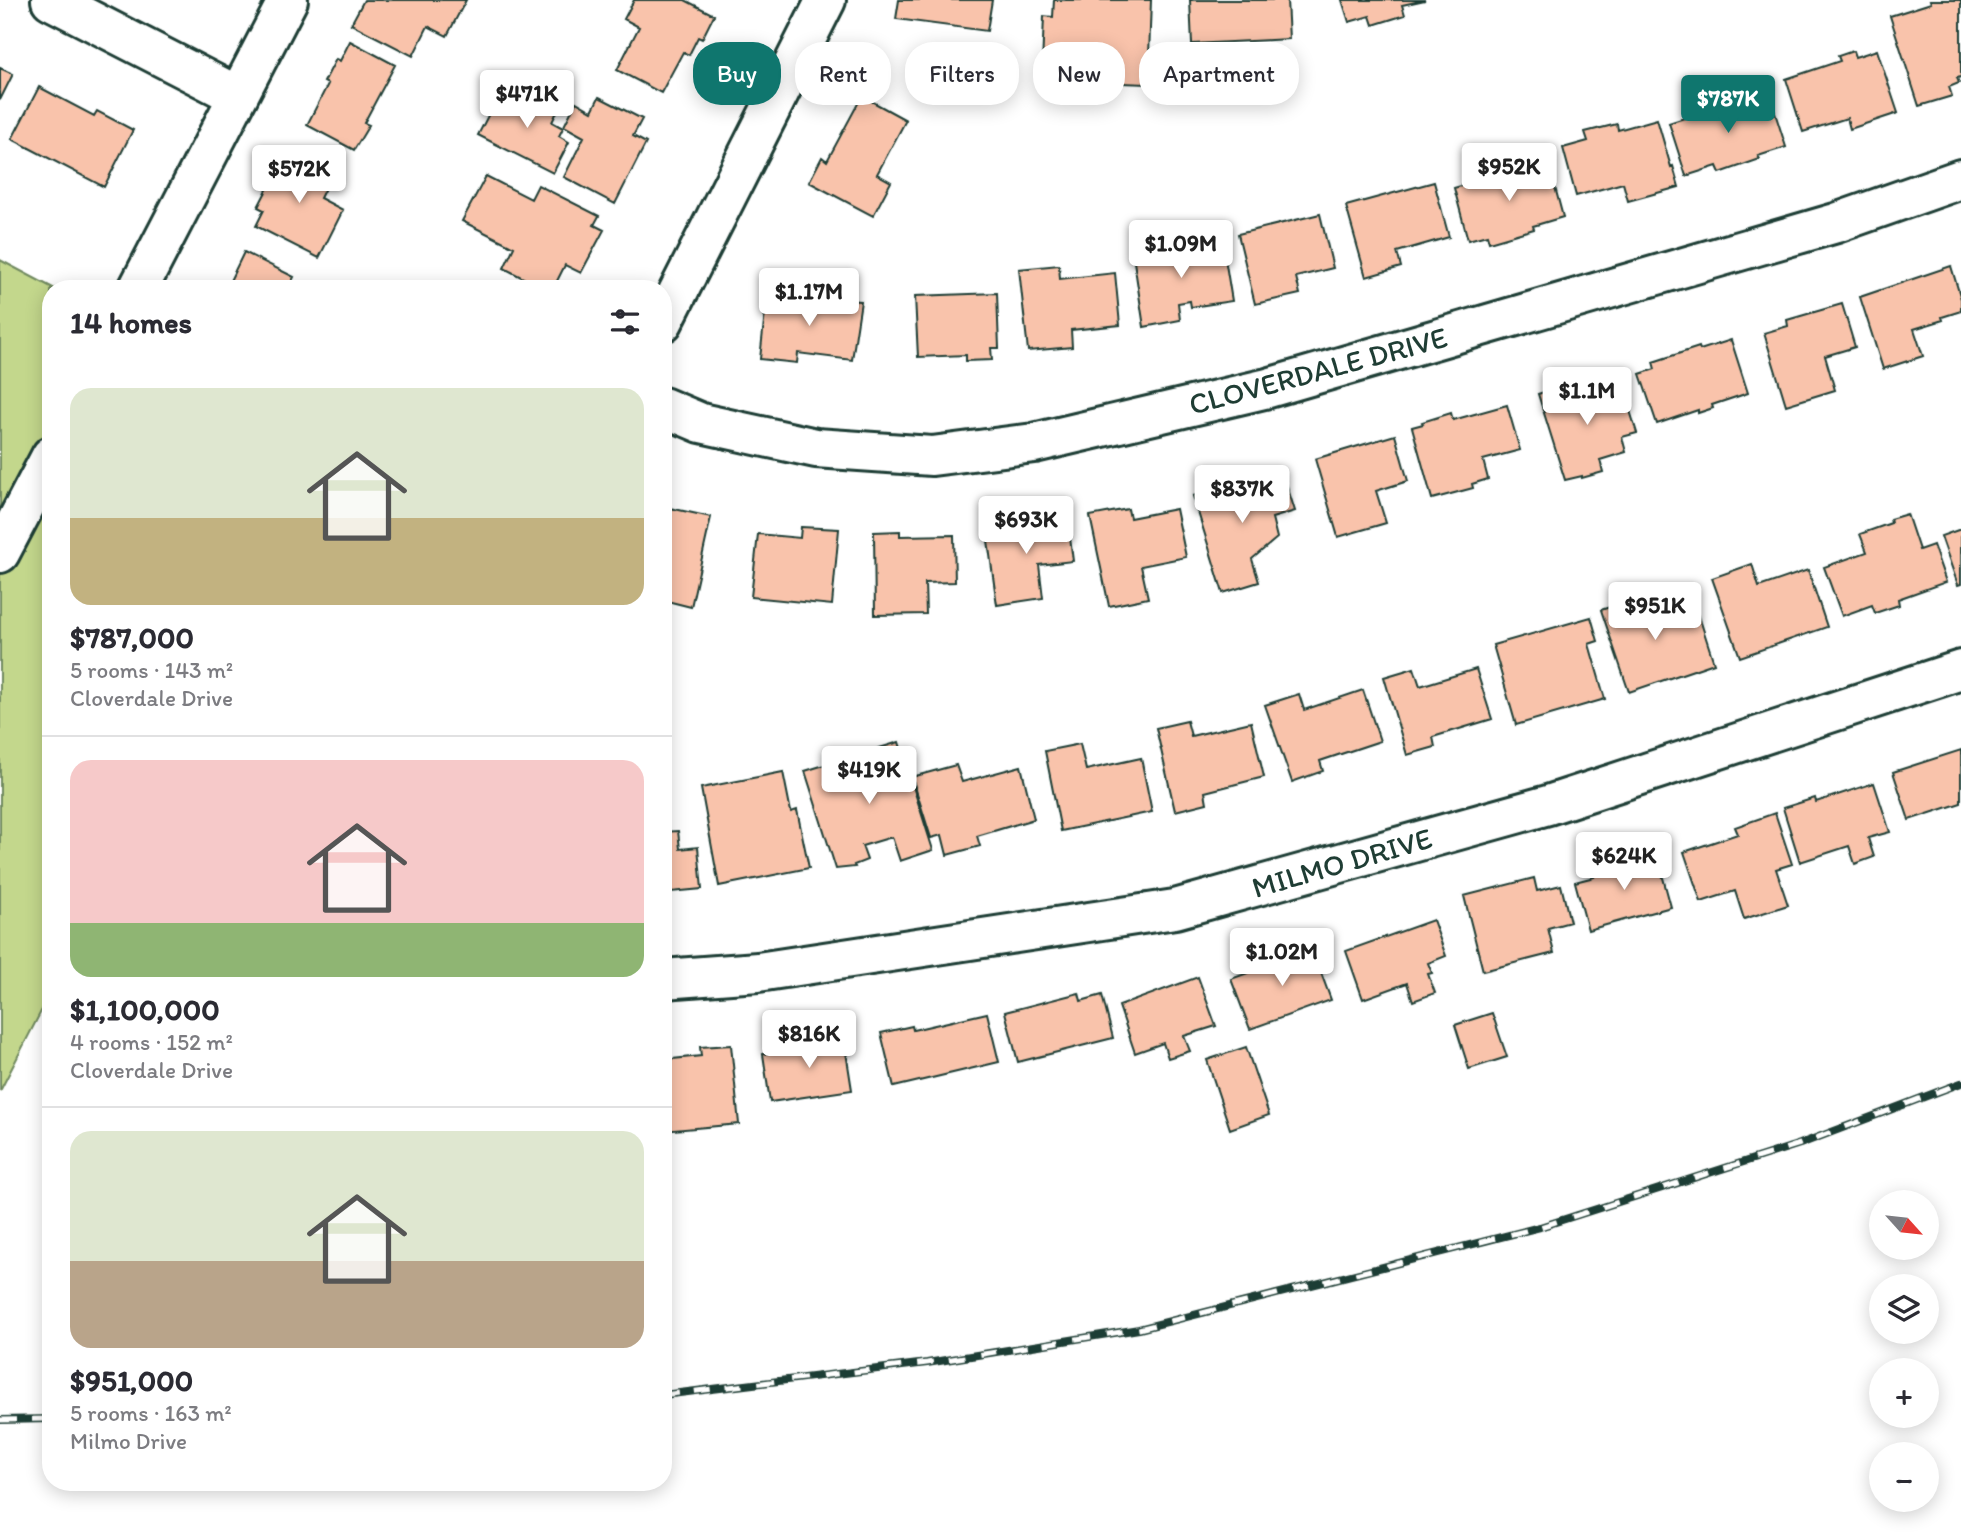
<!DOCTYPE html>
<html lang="en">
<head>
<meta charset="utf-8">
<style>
  body { margin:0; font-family:Itim,sans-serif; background:#f2f2f3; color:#2b2b33; height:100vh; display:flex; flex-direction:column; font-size:26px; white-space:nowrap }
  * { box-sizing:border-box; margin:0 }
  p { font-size:23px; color:#7c7c81 }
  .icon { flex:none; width:38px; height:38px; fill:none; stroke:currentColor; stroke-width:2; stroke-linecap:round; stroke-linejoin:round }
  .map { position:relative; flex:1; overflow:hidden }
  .sheet { position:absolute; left:42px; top:280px; width:630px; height:1211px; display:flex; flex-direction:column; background:#fff; border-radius:28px; box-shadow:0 4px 18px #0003 }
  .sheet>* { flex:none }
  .top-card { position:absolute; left:693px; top:42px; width:665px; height:63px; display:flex; gap:14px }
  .needle { width:46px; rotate:117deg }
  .controls { position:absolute; left:1869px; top:1190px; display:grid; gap:14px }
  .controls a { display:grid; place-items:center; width:70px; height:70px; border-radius:50%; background:#fff; box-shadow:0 4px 18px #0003; font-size:35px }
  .price { position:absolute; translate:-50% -60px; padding:0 16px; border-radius:7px; background:#fff; color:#222; font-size:23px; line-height:46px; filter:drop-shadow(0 2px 4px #0008) }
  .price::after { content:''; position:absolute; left:50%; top:42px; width:21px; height:16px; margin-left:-10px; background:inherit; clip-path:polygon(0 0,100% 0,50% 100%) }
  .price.current { background:#0f766e; color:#fff }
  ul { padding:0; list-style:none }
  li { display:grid; align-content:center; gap:14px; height:371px; padding:0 28px }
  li+li { border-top:2px solid #e1e1e2 }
  li span { display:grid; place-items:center; height:217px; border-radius:21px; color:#555 }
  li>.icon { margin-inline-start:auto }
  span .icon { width:126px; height:126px; fill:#fffc; stroke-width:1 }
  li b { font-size:30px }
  h2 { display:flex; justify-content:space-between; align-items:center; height:84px; padding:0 28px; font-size:30px }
  .tag { padding:0 24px; border-radius:28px; background:#fff; box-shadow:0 4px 18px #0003; font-size:24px; line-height:63px }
  .tag.current { background:#0f766e; color:#fff }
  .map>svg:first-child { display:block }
</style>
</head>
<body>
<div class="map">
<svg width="1961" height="1533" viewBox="0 0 1961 1533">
  <rect width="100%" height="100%" fill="#fff"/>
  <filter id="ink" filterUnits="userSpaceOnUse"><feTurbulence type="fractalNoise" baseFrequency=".0143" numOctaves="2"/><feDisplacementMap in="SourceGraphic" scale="14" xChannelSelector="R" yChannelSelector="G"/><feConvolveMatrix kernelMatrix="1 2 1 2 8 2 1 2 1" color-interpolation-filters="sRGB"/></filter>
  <g filter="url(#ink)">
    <path fill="#c3d78c" stroke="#718a60" stroke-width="2" d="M0 260 55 289H51V992L0 1091Z"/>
    <path fill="#f9c3ab" stroke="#1f3d34" stroke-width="2" d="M364 0H466L447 36 428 26 413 56 351 24Z
      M634 0H685L714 15 702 39 698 37 689 55 683 52 661 93 617 70 639 27 624 19Z
      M899 0H992L987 31 896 19Z
      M1054 0H1151L1148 84 1067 81 1068 67 1042 66 1044 16 1053 17Z
      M1190 0H1287L1289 39 1192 44Z
      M1342 0H1425L1402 5 1405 15 1373 25 1370 16 1349 22Z
      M1930 0H1961V77L1957 78 1959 83 1949 87 1952 96 1919 106 1890 16 1931 3Z
      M350 41 395 65 364 123 369 125 354 150 307 125 328 84 324 82 336 59 340 61Z
      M1877 50 1898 113 1850 129 1847 118 1803 132 1786 79 1840 61 1838 56 1853 51 1855 57Z
      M0 68 13 74 0 100Z
      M39 87 94 116 97 111 133 130 104 187 12 139Z
      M524 89 559 108 552 122 563 128 559 136 569 142 553 173 478 135 496 100 513 109Z
      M1768 91 1786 147 1758 156 1760 159 1720 173 1717 166 1686 176 1669 123Z
      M862 96 906 120 877 174 891 182 873 216 809 182 822 157 827 161Z
      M599 97 642 119 633 136 646 143 615 204 564 177 584 137 564 126 576 102 592 111Z
      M1657 119 1671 167 1673 166 1679 187 1628 201 1623 183 1576 196 1563 148 1588 141 1585 132 1617 124 1618 130Z
      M288 149 333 172 320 198 343 210 319 258 256 226 264 210 258 207Z
      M1548 161 1563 217 1533 226 1534 229 1489 242 1487 235 1468 240 1454 188Z
      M486 176 531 199 538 185 599 216 594 225 604 230 581 273 565 265 553 289H544L504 268 514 247 462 221Z
      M1434 182 1449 237 1397 252 1401 267 1366 277 1346 206Z
      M1320 214 1333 268 1296 277 1300 294 1255 304 1238 234Z
      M1222 240 1232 301 1191 307 1190 301 1178 303 1180 320 1144 327 1133 255Z
      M244 252 294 277 288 289H226Z
      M1059 265 1060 279 1115 273 1120 325 1071 330 1072 347 1028 351 1019 269Z
      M1951 266 1961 299V311L1942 317 1943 320 1914 329 1923 356 1883 369 1860 297Z
      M807 293 822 295V299L861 301 852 360 798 353 797 363 760 359 767 294 807 299Z
      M997 293 999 348H991L992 360 966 361V355L918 357 915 296Z
      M1842 304 1855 347 1825 356 1835 390 1786 405 1764 333 1788 326 1787 320Z
      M1731 340 1748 393 1712 405 1713 408 1698 413V410L1657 424 1640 374 1655 369 1653 362 1699 347 1700 350Z
      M1575 382 1579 395 1621 382 1637 433 1622 437 1626 452 1600 460 1603 472 1582 478V476L1565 480 1538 394Z
      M1507 405 1520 450 1483 460 1488 479 1472 484 1473 488 1432 499 1412 427 1423 424 1422 422 1451 413 1453 420Z
      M1395 435 1408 481 1376 491 1386 523 1338 537 1315 459Z
      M1282 470 1295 511 1272 518 1277 538 1252 559 1259 582 1223 593 1193 496Z
      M670 508 711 517 691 607 663 600V538Z
      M1128 509 1130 518 1176 509 1186 557 1141 566 1148 598 1109 606 1090 516Z
      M1907 514 1919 550 1933 545 1946 582 1898 599 1899 605 1875 613 1872 605 1842 616 1824 567 1867 552 1860 534 1891 523 1890 519Z
      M1067 515 1073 561 1039 565 1043 598 997 605 986 526Z
      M801 527 839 529 832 605 751 597 758 534 800 538Z
      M1961 529V584L1958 585 1941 536Z
      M900 531V536L954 535 955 582 925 583 926 614 875 615 874 532Z
      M1752 564 1759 587 1808 570 1827 627 1740 657 1712 578Z
      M1640 597 1643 607 1665 600 1672 618 1697 610 1714 663 1629 692 1601 610Z
      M1591 617 1598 641 1589 644 1605 699 1516 725 1493 645Z
      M1414 668 1420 686 1476 669 1492 719 1433 737 1435 747 1407 755 1384 677Z
      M1363 690 1380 741 1320 761 1323 771 1292 782 1265 705 1299 694 1304 710Z
      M1187 721 1191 736 1251 722 1264 777 1205 792 1207 803 1175 811 1156 728Z
      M899 742 933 850 900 861 892 837 862 846 867 860 854 865 855 867 836 869 805 771Z
      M1080 744 1086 770 1141 758 1152 812 1061 831 1045 751Z
      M1961 750V803L1909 820 1893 772Z
      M956 765 962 782 1021 766 1034 819 977 836 980 846 947 855 942 835 931 838 912 777Z
      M783 772 791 812 797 810 809 868 719 886 701 788Z
      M1874 783 1890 832 1868 838 1874 857 1855 864 1849 846 1800 862 1783 808 1815 798 1816 802Z
      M1775 813 1792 864 1776 869 1788 905 1744 919 1735 891 1701 902 1684 852 1738 834 1735 827Z
      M678 831 680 849 698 847 702 889 671 892 670 886 663 887V832Z
      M1657 853 1658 858 1662 857 1666 873 1662 874 1671 907 1588 930 1575 882 1594 877 1592 872 1617 865 1618 870 1627 867 1625 861Z
      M1534 878 1537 891 1561 885 1570 922 1548 928 1554 953 1483 971 1464 896Z
      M1433 920 1446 956 1428 963 1432 973 1428 974 1435 993 1413 1001 1407 983 1363 999 1346 951Z
      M1310 943 1331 1000 1250 1029 1231 979 1289 958 1286 952Z
      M1198 977 1216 1026 1184 1036 1190 1051 1168 1058 1163 1043 1135 1053 1119 1006Z
      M1079 993 1081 1001 1102 995 1113 1038 1018 1062 1005 1012Z
      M987 1013 999 1062 894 1087 881 1033 912 1026 913 1030Z
      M1492 1013 1507 1057 1469 1069 1455 1025Z
      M846 1032 849 1052H846L852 1090 770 1102 763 1054 823 1045 822 1036Z
      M731 1045 739 1124 663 1131V1060L701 1056 700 1047Z
      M1246 1047 1269 1115 1230 1129 1207 1060Z"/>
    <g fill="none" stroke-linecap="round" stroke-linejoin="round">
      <defs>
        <path id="minor" d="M51 0 238 96
          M138 289 288 0
          M663 322 826 0
          M663 407 701 423 816 448 932 456 1034 443 1268 388 1836 223 1961 179
          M0 553 51 456
          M663 979 758 972 1175 909 1548 805 1961 670"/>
      </defs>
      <use href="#minor" stroke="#1f3d34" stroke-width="44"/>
      <use href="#minor" stroke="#fff" stroke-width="38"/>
      <defs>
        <path id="rail" d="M663 1395 927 1363 1139 1329 1540 1227 1800 1144 1961 1083
          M0 1420 51 1419"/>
      </defs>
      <use href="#rail" stroke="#1f3d34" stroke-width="8"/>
      <use href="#rail" stroke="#fff" stroke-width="5" stroke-dasharray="16" stroke-linecap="butt"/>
    </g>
  </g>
  <g text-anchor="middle" stroke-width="6" stroke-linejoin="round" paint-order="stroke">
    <g font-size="30" fill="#1f3d34" stroke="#fff">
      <text transform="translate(1318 371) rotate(-15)" y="10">CLOVERDALE DRIVE</text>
      <text transform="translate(1342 863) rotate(-16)" y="10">MILMO DRIVE</text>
    </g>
  </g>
</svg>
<div class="controls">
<a><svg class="needle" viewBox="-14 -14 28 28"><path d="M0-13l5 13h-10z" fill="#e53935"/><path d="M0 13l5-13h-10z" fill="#7c7c81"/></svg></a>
<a><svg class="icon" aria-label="layers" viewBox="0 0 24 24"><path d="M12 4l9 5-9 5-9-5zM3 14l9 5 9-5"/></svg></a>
<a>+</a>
<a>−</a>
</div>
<b class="price" style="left:527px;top:130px">$471K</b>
<b class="price current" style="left:1728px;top:135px">$787K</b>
<b class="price" style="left:1509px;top:203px">$952K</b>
<b class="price" style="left:299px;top:205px">$572K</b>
<b class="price" style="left:1181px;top:280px">$1.09M</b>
<b class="price" style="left:809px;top:328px">$1.17M</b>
<b class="price" style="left:1587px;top:427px">$1.1M</b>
<b class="price" style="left:1242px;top:525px">$837K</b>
<b class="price" style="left:1026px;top:556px">$693K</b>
<b class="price" style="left:1655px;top:642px">$951K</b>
<b class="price" style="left:869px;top:806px">$419K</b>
<b class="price" style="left:1624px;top:892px">$624K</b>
<b class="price" style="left:1282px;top:988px">$1.02M</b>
<b class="price" style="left:809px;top:1070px">$816K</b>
<div class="top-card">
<a class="tag current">Buy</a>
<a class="tag">Rent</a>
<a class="tag">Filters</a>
<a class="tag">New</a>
<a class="tag">Apartment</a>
</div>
<section class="sheet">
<h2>14 homes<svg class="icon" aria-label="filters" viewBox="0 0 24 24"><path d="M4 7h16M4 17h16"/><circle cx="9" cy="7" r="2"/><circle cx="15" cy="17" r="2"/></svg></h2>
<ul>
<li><span style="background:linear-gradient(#dfe7d0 60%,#c2b280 0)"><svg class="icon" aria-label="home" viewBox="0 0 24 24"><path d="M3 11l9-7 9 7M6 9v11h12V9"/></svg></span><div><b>$787,000</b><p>5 rooms · 143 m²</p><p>Cloverdale Drive</p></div></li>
<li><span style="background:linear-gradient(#f6c9c9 75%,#8fb573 0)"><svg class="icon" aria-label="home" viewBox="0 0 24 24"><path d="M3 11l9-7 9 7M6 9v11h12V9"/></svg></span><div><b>$1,100,000</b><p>4 rooms · 152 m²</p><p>Cloverdale Drive</p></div></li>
<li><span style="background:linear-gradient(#dfe7d0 60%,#b9a48a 0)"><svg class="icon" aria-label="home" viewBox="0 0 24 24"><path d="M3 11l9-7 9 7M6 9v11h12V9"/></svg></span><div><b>$951,000</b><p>5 rooms · 163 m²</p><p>Milmo Drive</p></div></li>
</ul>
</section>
</div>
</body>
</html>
